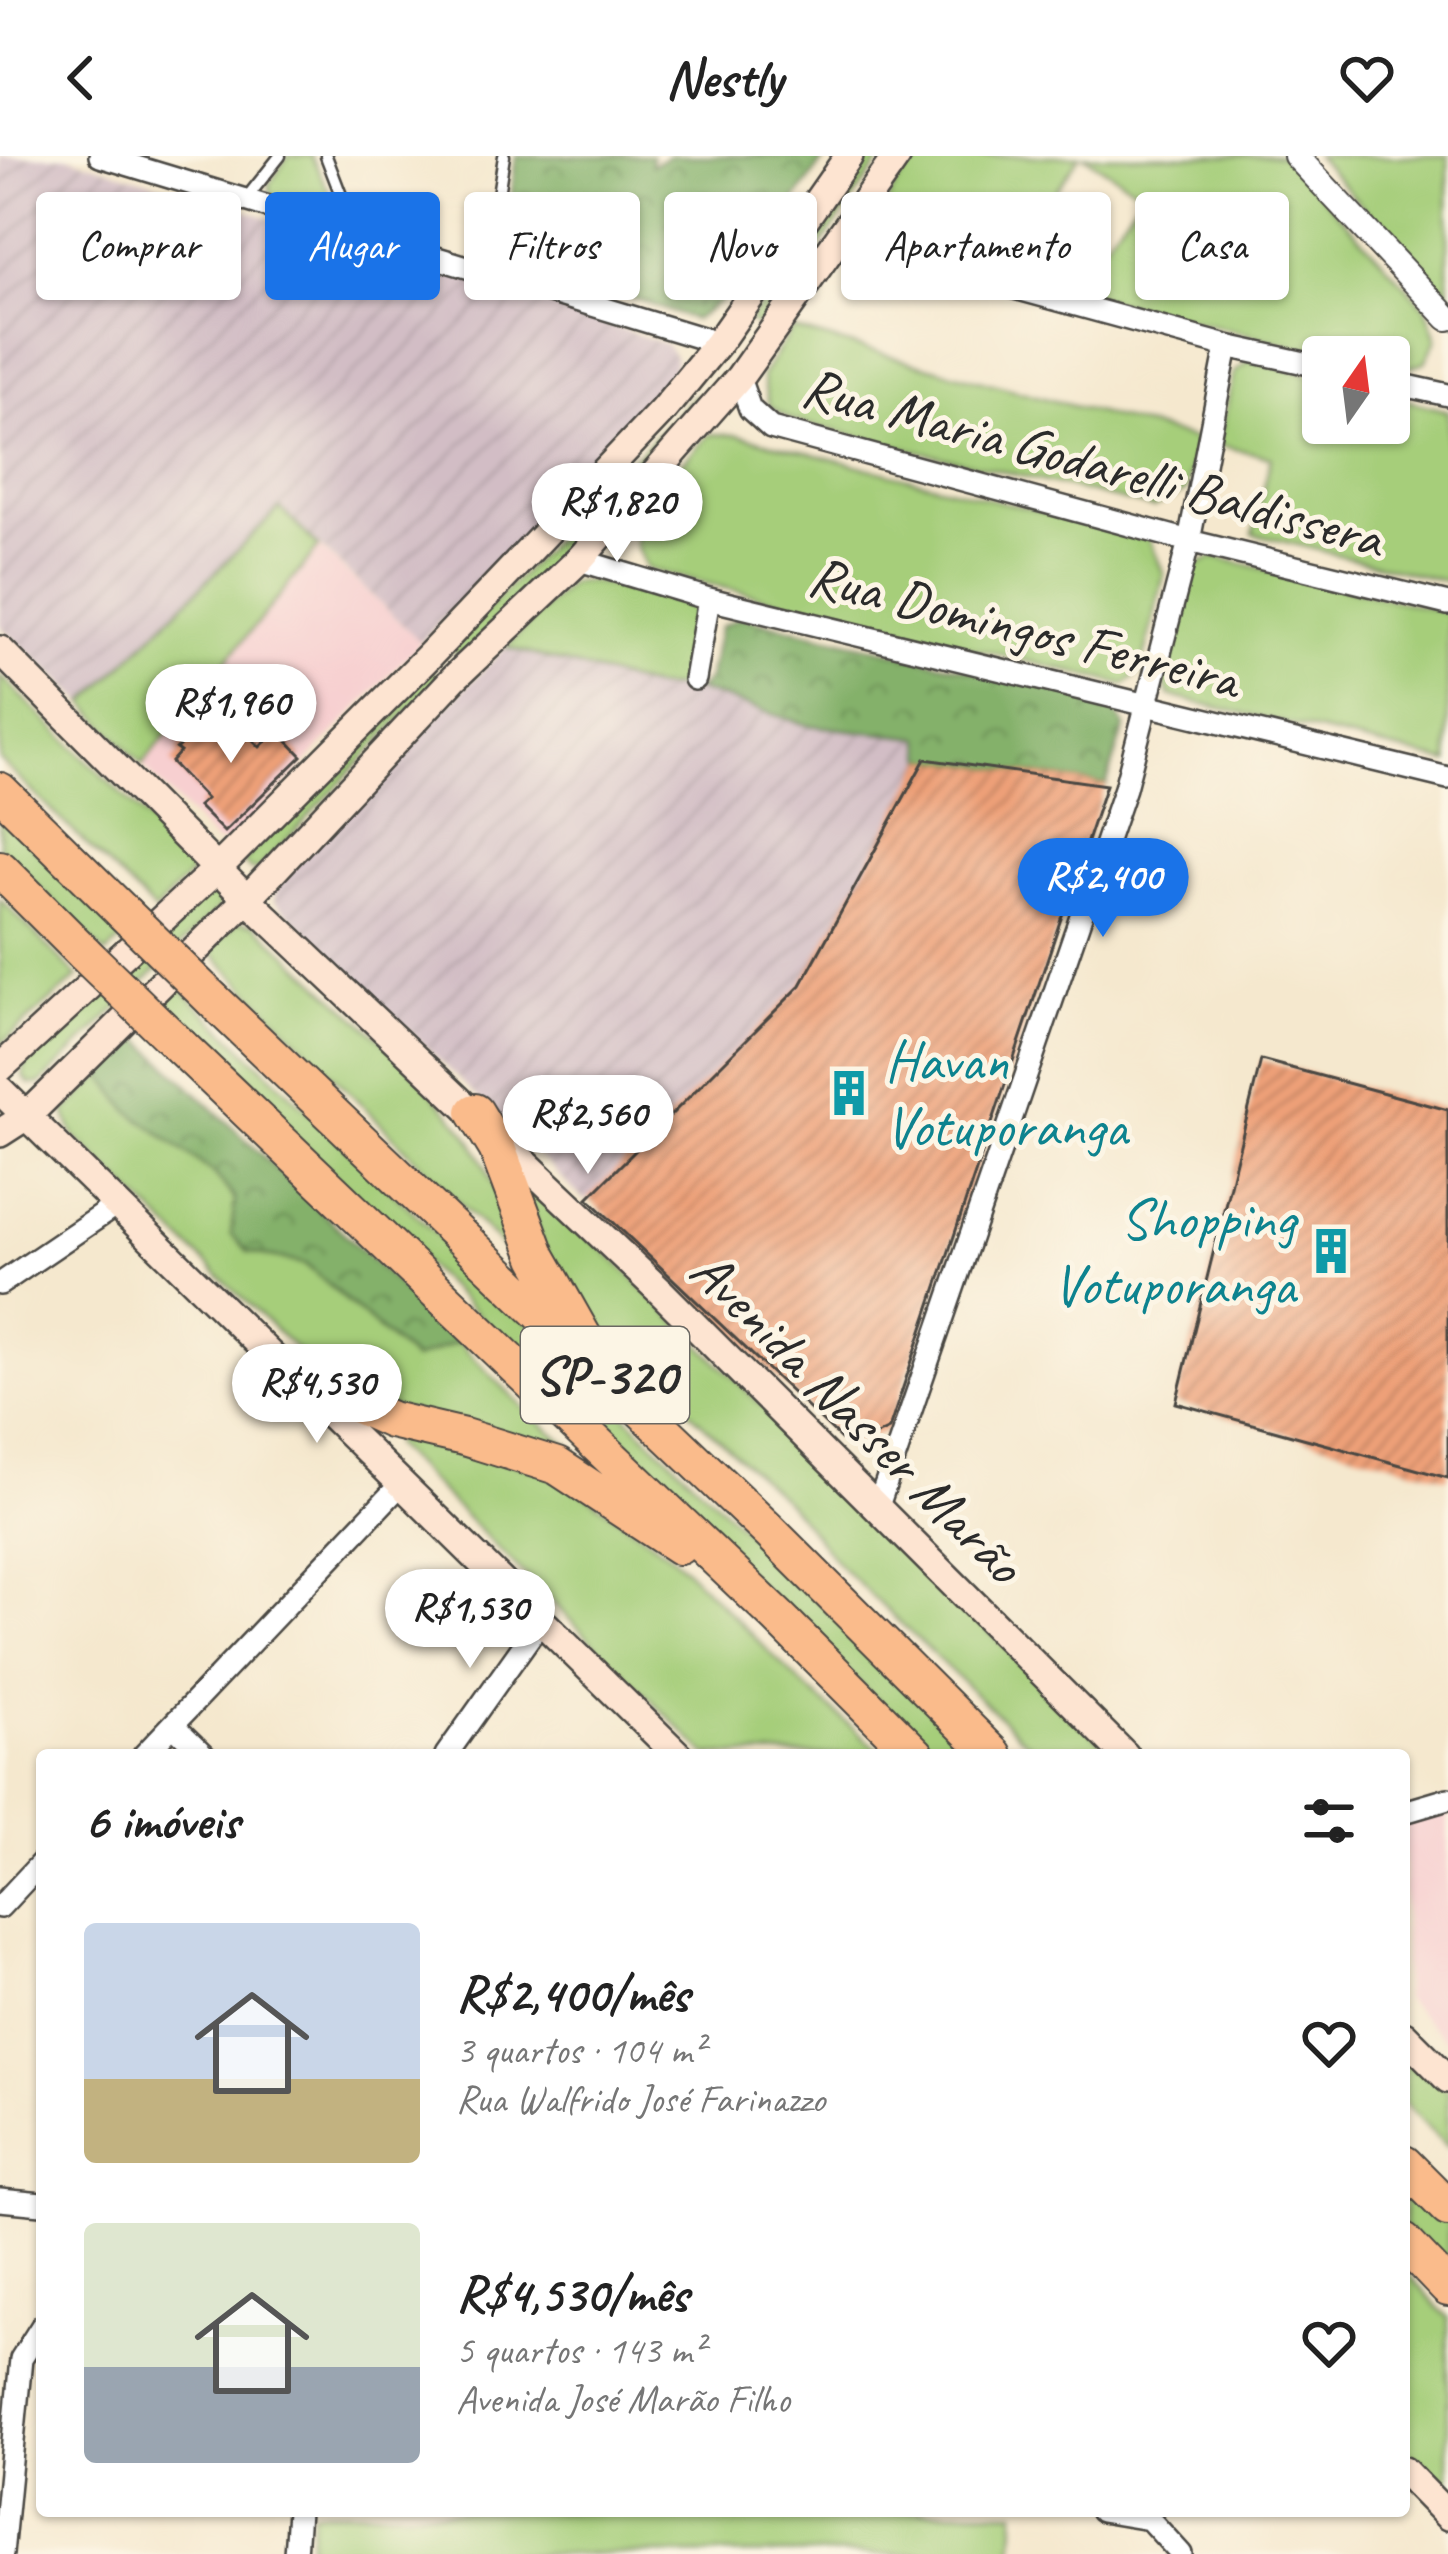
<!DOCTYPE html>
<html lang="pt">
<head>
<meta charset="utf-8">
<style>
  body { margin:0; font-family:Caveat,sans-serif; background:#f6f6f6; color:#222; height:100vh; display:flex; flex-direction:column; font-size:45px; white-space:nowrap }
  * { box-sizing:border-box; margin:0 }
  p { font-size:39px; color:#767676 }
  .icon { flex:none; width:66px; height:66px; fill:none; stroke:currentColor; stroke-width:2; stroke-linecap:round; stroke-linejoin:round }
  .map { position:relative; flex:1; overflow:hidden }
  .side { position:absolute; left:36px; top:1593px; width:1374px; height:768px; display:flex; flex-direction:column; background:#fff; border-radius:12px; box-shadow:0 3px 9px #0004 }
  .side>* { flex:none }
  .banner { position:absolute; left:36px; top:36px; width:1377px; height:108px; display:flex; gap:24px }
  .needle { width:78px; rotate:14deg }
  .buttons { position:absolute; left:1302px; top:180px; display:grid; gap:24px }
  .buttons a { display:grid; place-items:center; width:108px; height:108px; border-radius:12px; background:#fff; box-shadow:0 3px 9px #0004; font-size:60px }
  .price { position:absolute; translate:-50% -102px; padding:0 27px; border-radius:42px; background:#fff; color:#222; font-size:39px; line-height:78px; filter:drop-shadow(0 3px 6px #0008) }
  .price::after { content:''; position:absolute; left:50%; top:72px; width:36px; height:27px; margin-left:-18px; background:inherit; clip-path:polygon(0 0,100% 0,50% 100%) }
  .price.selected { background:#1a73e8; color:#fff }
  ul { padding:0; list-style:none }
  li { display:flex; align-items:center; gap:36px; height:300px; padding:0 48px }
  li span { display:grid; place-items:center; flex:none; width:336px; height:240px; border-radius:12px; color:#555 }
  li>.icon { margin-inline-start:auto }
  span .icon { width:144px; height:144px; fill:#fffc; stroke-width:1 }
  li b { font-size:51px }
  h2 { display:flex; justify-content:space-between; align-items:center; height:144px; padding:0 48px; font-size:51px }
  .tag { padding:0 42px; border-radius:12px; background:#fff; box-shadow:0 3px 9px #0004; font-size:42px; line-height:108px }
  .tag.selected { background:#1a73e8; color:#fff }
  header { display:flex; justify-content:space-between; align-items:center; height:156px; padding:0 48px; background:#fff; font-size:54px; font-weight:700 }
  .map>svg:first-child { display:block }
</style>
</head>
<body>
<header><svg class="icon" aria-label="back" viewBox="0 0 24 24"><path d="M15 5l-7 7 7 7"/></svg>Nestly<svg class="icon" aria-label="heart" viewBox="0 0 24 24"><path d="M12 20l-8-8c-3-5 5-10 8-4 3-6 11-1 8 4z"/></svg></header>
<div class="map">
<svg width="1448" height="2398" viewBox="0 0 1448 2398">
  <defs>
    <pattern id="industrial-furrows" width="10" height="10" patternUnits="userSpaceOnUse" patternTransform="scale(3)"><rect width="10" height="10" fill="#d2bdc5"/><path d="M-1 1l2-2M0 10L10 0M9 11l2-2" fill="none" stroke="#b4a3a9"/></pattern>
    <pattern id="forest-crowns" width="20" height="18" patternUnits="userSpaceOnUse" patternTransform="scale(3)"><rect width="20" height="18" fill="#84b16a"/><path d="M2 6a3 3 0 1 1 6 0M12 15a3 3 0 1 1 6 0" fill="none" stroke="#6c9057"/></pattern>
    <pattern id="building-hatch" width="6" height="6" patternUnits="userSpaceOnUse" patternTransform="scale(3)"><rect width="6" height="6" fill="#eea078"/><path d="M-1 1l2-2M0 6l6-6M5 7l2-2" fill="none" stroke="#c18363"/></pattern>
  </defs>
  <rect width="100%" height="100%" fill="#fcf5e5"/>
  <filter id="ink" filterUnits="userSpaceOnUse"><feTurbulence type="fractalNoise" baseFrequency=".00833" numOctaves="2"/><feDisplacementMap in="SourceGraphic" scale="24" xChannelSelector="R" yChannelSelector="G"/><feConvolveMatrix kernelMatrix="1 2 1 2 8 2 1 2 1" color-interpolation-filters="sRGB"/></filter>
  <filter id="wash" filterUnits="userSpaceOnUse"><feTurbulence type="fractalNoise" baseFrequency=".004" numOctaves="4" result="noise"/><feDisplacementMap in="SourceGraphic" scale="48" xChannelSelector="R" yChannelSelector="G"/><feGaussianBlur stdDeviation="2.7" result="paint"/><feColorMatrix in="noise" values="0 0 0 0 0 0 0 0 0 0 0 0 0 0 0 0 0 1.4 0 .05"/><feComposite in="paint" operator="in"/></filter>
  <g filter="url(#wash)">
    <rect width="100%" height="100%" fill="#f5e8ce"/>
    <path fill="#f7cfd0" d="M319 391 421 486 231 685 216 687 142 609Z
      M1448 1651V1886L1404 1843V1666Z"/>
    <path fill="url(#industrial-furrows)" d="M0 0H66L484 127 666 188 675 202 672 223 421 486 280 352 85 547 0 470Z
      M506 491 652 531 691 532 807 569 921 582 925 603 801 829 585 1045 274 744 277 724Z"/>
    <path fill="#a6ce7a" stroke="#687c52" stroke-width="3" d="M288 0H311L343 63 273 44 269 29Z
      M859 0H884L766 167 756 170 749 165Z
      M917 0H1080L999 114 896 87C874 47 895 33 917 0Z
      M1084 0H1284L1426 151 1437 183 1425 206 1398 215 1389 212V201H1339L1068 133 1143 37Z
      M1316 0H1448V142Z
      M792 173 1197 284 1186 335 1154 352 794 265 769 250 762 220Z
      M1250 204 1323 222V267H1389V240L1448 255V426L1253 378 1271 301 1218 289 1234 217Z
      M694 240 701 244 699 252 568 396 464 500 449 493Z
      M710 278 738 279 1149 383 1164 418 1141 516 1125 529 647 413 636 390 635 355Z
      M280 352 319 391 142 609 85 547Z
      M1214 401 1448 457V606L1170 540 1162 522 1193 411Z
      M589 425 687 447 699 461 691 532 652 531 506 491 570 427Z
      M425 515 435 516 440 521 259 713 251 714 242 706Z
      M0 519 192 707 189 719 155 755 0 604Z
      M0 657 124 782 106 798 0 693Z
      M206 737 219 742 220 751 40 928H30L23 920 25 910Z
      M0 743 78 821 0 889Z
      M238 766 254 768 404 904 467 977 485 1009 523 1104 509 1097 209 794Z
      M174 826 979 1599H933L155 847Z
      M102 919 129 954 215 1018 235 1043 248 1096 305 1108 413 1204 458 1186 531 1259 577 1296 575 1306 390 1250 313 1210 74 980 65 956Z
      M524 1030 540 1039 612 1101 1114 1599H1040L842 1412 788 1347 596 1168 545 1101Z
      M395 1278 556 1318 672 1400 806 1532 885 1599H707L393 1289Z
      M1404 1891 1448 1935V1991L1404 1947Z
      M1404 2021 1448 2064V2115L1404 2071Z
      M1404 2114 1448 2162V2329L1404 2293Z
      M313 2355H1016L1013 2398H309Z"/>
    <path fill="url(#forest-crowns)" stroke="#586e4a" stroke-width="3" d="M516 0H652L651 9 670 0H826L728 140 694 164 505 97Z
      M741 461 1110 546 1125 571 1106 629 925 603 921 582 807 569 691 532 701 531 708 523 720 471Z
      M139 882 458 1186 414 1204 305 1108 248 1096 231 1078 235 1043 215 1018 128 954 102 919Z"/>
    <g id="blocks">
      <path fill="url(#building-hatch)" d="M215 546 260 591 277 574 302 600 224 676 198 650 206 643 171 606 180 596 176 593 206 563 202 558Z
        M925 603 1106 629 889 1273 866 1284 844 1286 588 1042 801 829Z
        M1261 904 1448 954V1322L1176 1247Z"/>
    </g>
  </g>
  <g filter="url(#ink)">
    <use href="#blocks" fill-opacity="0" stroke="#494743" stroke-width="3"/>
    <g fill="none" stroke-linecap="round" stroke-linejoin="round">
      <defs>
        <path id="service" d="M326 0 344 47 365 78
          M245 44 280 0
          M486 116 504 0"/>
        <path id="minor" d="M100 0 718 187
          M839 84 1227 190 1323 211
          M739 222 750 253 771 272 1189 385 1448 448
          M1389 226 1448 239
          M579 404 709 443 1448 622
          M695 523 709 443
          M0 1128 115 1050
          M878 1350 1125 632 1189 385 1227 190
          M173 1569 204 1599
          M144 1599 401 1328
          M446 1599 541 1465
          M1404 1656 1448 1643
          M0 1751 42 1706
          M0 2044 42 2048
          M1101 2355 1149 2363 1181 2398
          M2 2398 21 2203 42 2170
          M295 2398 298 2355"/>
        <path id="tertiary" d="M1296 0 1448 162"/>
        <path id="secondary" d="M0 494 247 743 660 1135 1125 1599
          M0 912 219 711 431 498 662 255 718 187 849 0
          M0 934 678 1599
          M0 977 28 959 247 743 454 522 579 404 739 222 897 0
          M1404 1879 1448 1923
          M1404 2315 1448 2360"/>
        <path id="motorway" d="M0 635 124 757
          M0 713 85 798
          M213 844 770 1376 994 1599
          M181 891 779 1462 916 1599
          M475 956 497 992 538 1101 585 1184
          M285 1216 391 1264 464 1281 557 1310 679 1390
          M1404 2008 1448 2052
          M1404 2086 1448 2132"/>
      </defs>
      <use href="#service" stroke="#494743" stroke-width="15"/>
      <use href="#minor" stroke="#494743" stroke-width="26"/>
      <use href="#tertiary" stroke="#494743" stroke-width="28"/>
      <use href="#secondary" stroke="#494743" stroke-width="32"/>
      <use href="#motorway" stroke="#494743" stroke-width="40"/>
      <use href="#service" stroke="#fff" stroke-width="10"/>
      <use href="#minor" stroke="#fff" stroke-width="21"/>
      <use href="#tertiary" stroke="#fff" stroke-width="24"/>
      <use href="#secondary" stroke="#fde4d1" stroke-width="27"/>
      <use href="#motorway" stroke="#fabb8b" stroke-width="36"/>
      <defs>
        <path id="motorway-bridge" d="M124 757 213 844
          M85 798 181 891"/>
      </defs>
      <use href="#motorway-bridge" stroke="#494743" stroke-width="40" stroke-linecap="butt"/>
      <use href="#motorway-bridge" stroke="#fabb8b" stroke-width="36"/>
    </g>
  </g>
  <defs>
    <symbol id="building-bare" viewBox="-9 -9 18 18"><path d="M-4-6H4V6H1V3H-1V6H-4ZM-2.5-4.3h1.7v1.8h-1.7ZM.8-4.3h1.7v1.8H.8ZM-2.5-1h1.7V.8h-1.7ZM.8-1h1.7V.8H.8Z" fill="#0f9aa8" stroke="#fcf5e5" stroke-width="2.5" paint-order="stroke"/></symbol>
  </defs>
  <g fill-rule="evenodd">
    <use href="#building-bare" x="816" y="904" width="66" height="66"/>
    <use href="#building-bare" x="1298" y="1062" width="66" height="66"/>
  </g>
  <g text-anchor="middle" stroke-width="10" stroke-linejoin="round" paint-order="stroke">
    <rect fill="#fcf5e5" stroke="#6a6863" stroke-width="3" x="521" y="1171" width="168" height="96" rx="9"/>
    <g font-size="54" font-weight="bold" fill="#2b2b2b">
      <text x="605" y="1238">SP-320</text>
    </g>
    <g font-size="57" fill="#2b2b2b" stroke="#fcf5e5">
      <text transform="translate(1093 305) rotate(15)" y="20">Rua Maria Godarelli Baldissera</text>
      <text transform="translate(1024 470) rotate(14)" y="20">Rua Domingos Ferreira</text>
      <text transform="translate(858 1260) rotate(45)" y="20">Avenida Nasser Marão</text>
    </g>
    <g font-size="57" fill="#0d838f" stroke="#fcf5e5" text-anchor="start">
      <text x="885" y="924">Havan<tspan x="885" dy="66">Votuporanga</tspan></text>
      <text x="1295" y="1082" text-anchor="end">Shopping<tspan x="1295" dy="66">Votuporanga</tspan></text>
    </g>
  </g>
</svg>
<div class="buttons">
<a><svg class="needle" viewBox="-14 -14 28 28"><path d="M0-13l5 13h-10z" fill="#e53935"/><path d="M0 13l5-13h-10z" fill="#767676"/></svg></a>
</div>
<b class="price" style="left:617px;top:409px">R$1,820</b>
<b class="price" style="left:231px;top:610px">R$1,960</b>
<b class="price selected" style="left:1103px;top:784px">R$2,400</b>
<b class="price" style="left:588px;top:1021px">R$2,560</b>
<b class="price" style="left:317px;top:1290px">R$4,530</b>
<b class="price" style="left:470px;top:1515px">R$1,530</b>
<div class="banner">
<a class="tag">Comprar</a>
<a class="tag selected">Alugar</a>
<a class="tag">Filtros</a>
<a class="tag">Novo</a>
<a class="tag">Apartamento</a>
<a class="tag">Casa</a>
</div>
<section class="side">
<h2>6 imóveis<svg class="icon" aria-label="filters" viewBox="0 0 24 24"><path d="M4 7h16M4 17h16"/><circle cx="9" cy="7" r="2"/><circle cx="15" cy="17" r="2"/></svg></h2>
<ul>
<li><span style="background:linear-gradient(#c9d6e8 65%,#c2b280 0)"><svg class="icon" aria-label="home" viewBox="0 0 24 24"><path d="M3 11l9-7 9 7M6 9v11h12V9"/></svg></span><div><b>R$2,400/mês</b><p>3 quartos · 104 m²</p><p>Rua Walfrido José Farinazzo</p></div><svg class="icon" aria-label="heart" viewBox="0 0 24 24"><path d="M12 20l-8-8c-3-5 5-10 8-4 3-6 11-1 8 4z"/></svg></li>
<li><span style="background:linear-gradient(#dfe7d0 60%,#9aa5b1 0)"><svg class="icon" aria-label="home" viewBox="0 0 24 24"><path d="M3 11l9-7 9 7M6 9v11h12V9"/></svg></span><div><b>R$4,530/mês</b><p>5 quartos · 143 m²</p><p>Avenida José Marão Filho</p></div><svg class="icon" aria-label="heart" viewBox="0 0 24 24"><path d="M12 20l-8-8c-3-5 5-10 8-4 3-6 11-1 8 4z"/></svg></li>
</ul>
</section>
</div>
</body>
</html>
